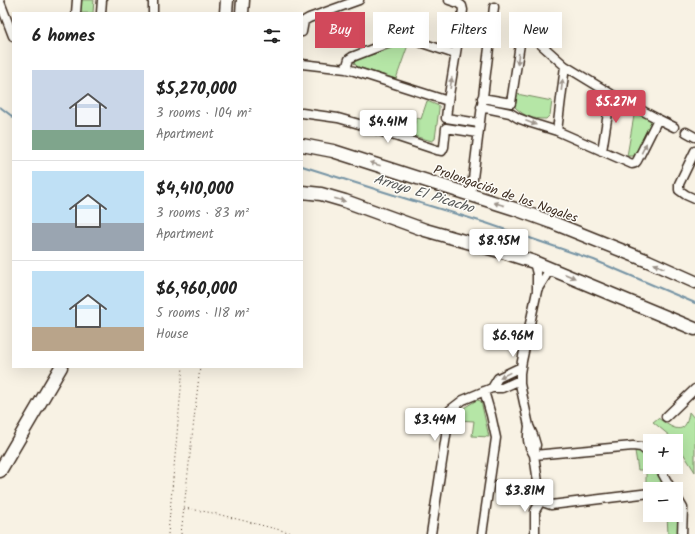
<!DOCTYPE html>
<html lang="en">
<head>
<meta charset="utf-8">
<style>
  body { margin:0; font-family:Kalam,sans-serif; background:#f6f6f6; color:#222; height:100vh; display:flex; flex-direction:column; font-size:15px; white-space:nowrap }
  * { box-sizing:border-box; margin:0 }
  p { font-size:13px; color:#767676 }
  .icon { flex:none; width:22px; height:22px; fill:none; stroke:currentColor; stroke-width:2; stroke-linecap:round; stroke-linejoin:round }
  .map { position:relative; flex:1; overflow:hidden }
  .details { position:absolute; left:12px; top:12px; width:291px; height:356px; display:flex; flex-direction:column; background:#fff; border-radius:0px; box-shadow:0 4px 16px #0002 }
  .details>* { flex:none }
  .top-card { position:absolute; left:315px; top:12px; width:320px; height:36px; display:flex; gap:8px }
  .fabs { position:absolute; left:643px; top:434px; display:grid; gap:8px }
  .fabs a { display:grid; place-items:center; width:40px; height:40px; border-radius:0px; background:#fff; box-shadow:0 4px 16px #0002; font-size:20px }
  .price { position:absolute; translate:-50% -34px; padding:0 9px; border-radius:4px; background:#fff; color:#222; font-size:13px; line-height:26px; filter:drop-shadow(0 1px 2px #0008) }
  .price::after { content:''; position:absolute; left:50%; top:24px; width:12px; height:9px; margin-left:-6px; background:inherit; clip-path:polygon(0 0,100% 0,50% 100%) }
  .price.on { background:#d1495b; color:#fff }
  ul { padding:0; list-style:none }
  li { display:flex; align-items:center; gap:12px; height:100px; padding:0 20px }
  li+li { border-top:1px solid #e0e0e0 }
  li span { display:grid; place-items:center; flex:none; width:112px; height:80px; border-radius:0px; color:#555 }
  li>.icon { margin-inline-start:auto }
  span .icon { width:48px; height:48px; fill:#fffc; stroke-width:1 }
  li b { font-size:17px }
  h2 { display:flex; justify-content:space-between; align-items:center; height:48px; padding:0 20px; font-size:17px }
  .pill { padding:0 14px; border-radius:0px; background:#fff; box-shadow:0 4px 16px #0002; font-size:14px; line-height:36px }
  .pill.on { background:#d1495b; color:#fff }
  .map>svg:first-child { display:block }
</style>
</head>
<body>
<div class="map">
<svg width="695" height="534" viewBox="0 0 695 534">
  <rect width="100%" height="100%" fill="#f8f2e4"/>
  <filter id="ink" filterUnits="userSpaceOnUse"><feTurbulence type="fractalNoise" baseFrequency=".025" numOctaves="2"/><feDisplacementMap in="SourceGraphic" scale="8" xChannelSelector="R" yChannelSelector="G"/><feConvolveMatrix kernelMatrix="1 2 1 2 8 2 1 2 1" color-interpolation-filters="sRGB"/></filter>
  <g filter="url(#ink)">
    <path fill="#b5e6a6" stroke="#788862" d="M78 0H94L93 13H78Z
      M404 44 408 45 396 79 358 67 354 63 356 60Z
      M517 94 552 101 550 115 546 119C532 119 525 117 515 107Z
      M427 101 439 106V109L435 139 432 141 410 135 417 118 421 119Z
      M635 110 651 118 652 121 636 155 633 156H627Z
      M477 400 481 401 489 437 472 436 474 421 455 420 457 412Z
      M689 412 695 419V472L676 442V441L653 422 658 418C671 427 686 439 689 412Z
      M635 451H639L650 460V467H655L665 484 662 487 646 489V470H638Z
      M676 502 680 508V534H668L667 515H676Z"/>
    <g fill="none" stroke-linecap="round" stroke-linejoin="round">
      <path stroke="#7694a5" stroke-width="2" d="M0 107 13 117
        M302 166 394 195 486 223 594 260 695 303"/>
      <defs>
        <path id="street" d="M449 0 458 3 462 6 463 10 448 101 446 118 479 123
          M0 2 13 36
          M76 13 77 0
          M101 13 102 0
          M153 13V0
          M302 32 304 21 309 18 359 0
          M302 64 346 69 354 71 448 101
          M346 69 349 59 352 57 401 38H407L455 54
          M481 107 510 113 518 118 531 123 557 131 632 164C636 164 637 161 639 157L658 119 611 94 565 66 536 40C532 37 529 36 524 37L520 44 511 103 482 98
          M302 113 338 118 359 124 437 150 442 151 444 147 446 128 478 133
          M658 119 674 127
          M557 131 565 66
          M686 132 695 137
          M602 151 611 94
          M695 151 679 184V190L686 195 695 199
          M471 195 494 7
          M534 262 537 274V291L522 361 520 373V384L529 426 533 435 536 445 534 455 539 489 542 499 545 503 551 505 650 493
          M537 290 547 274 554 270
          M492 388 498 378 521 367
          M666 417 695 389
          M529 426C527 439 527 443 534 455
          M534 455 633 446 641 447 650 454
          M659 467 671 489
          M676 496 683 508 682 534
          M431 534 449 416 450 410 463 400 492 388H502L520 380
          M482 534 496 438 491 415 484 391
          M535 534V511L542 499"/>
        <path id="secondary" d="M226 13 227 0
          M242 13 243 0
          M302 145 333 151 515 209 551 222 648 261 695 282
          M302 192 321 194 345 201 425 230 506 253 534 262 695 329
          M0 471 61 367"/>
      </defs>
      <use href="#street" stroke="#3b2a1e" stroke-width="11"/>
      <use href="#secondary" stroke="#3b2a1e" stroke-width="15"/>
      <path stroke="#3b2a1e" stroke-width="1" stroke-dasharray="1 3" stroke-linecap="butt" d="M184 508 213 513 296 534
        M168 534 183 367
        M181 534 200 367"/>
      <use href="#street" stroke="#fdfcf7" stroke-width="8"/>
      <use href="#secondary" stroke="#fdfcf7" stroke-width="12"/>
    </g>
    <defs><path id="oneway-solid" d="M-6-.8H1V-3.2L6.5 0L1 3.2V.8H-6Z"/></defs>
    <g fill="#9c938a">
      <use href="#oneway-solid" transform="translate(518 59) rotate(98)"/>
      <use href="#oneway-solid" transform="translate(451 83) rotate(-81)"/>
      <use href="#oneway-solid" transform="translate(562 85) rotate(-83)"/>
      <use href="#oneway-solid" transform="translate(531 123) rotate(21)"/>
      <use href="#oneway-solid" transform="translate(644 148) rotate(-64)"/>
      <use href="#oneway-solid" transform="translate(375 164) rotate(-162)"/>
      <use href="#oneway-solid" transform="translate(340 200) rotate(16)"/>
      <use href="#oneway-solid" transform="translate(499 204) rotate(-162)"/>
      <use href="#oneway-solid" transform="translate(659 266) rotate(-156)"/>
      <use href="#oneway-solid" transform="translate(570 276) rotate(23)"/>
      <use href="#oneway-solid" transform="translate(505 375) rotate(154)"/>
    </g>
  </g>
  <g text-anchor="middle" stroke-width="3" stroke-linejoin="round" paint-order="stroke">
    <g font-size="13" fill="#3b2a1e" stroke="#fdfcf7">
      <text transform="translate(506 193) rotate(19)" y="5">Prolongación de los Nogales</text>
    </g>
    <g font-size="14" font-style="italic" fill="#545656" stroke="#fdfcf7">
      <text transform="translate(424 193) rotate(17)" y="5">Arroyo El Picacho</text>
    </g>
  </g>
</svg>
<div class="fabs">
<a>+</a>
<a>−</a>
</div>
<b class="price on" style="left:616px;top:124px">$5.27M</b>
<b class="price" style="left:388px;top:144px">$4.41M</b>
<b class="price" style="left:499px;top:263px">$8.95M</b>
<b class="price" style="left:513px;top:358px">$6.96M</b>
<b class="price" style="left:435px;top:442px">$3.44M</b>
<b class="price" style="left:525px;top:513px">$3.81M</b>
<div class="top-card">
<a class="pill on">Buy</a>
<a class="pill">Rent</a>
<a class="pill">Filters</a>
<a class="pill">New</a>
</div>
<section class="details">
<h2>6 homes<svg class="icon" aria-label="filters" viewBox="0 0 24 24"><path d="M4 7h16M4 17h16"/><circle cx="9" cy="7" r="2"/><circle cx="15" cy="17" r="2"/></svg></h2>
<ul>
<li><span style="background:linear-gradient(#c9d6e8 75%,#7fa58c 0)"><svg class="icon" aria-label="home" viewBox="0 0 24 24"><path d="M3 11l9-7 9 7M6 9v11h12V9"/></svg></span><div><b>$5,270,000</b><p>3 rooms · 104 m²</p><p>Apartment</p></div></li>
<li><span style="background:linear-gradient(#bfe0f5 65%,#9aa5b1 0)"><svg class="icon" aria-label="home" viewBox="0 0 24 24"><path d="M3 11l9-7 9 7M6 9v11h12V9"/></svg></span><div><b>$4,410,000</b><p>3 rooms · 83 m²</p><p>Apartment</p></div></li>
<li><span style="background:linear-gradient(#bfe0f5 70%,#b9a48a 0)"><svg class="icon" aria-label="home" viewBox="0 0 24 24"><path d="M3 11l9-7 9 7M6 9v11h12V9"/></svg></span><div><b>$6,960,000</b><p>5 rooms · 118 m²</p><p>House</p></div></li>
</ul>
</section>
</div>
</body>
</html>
